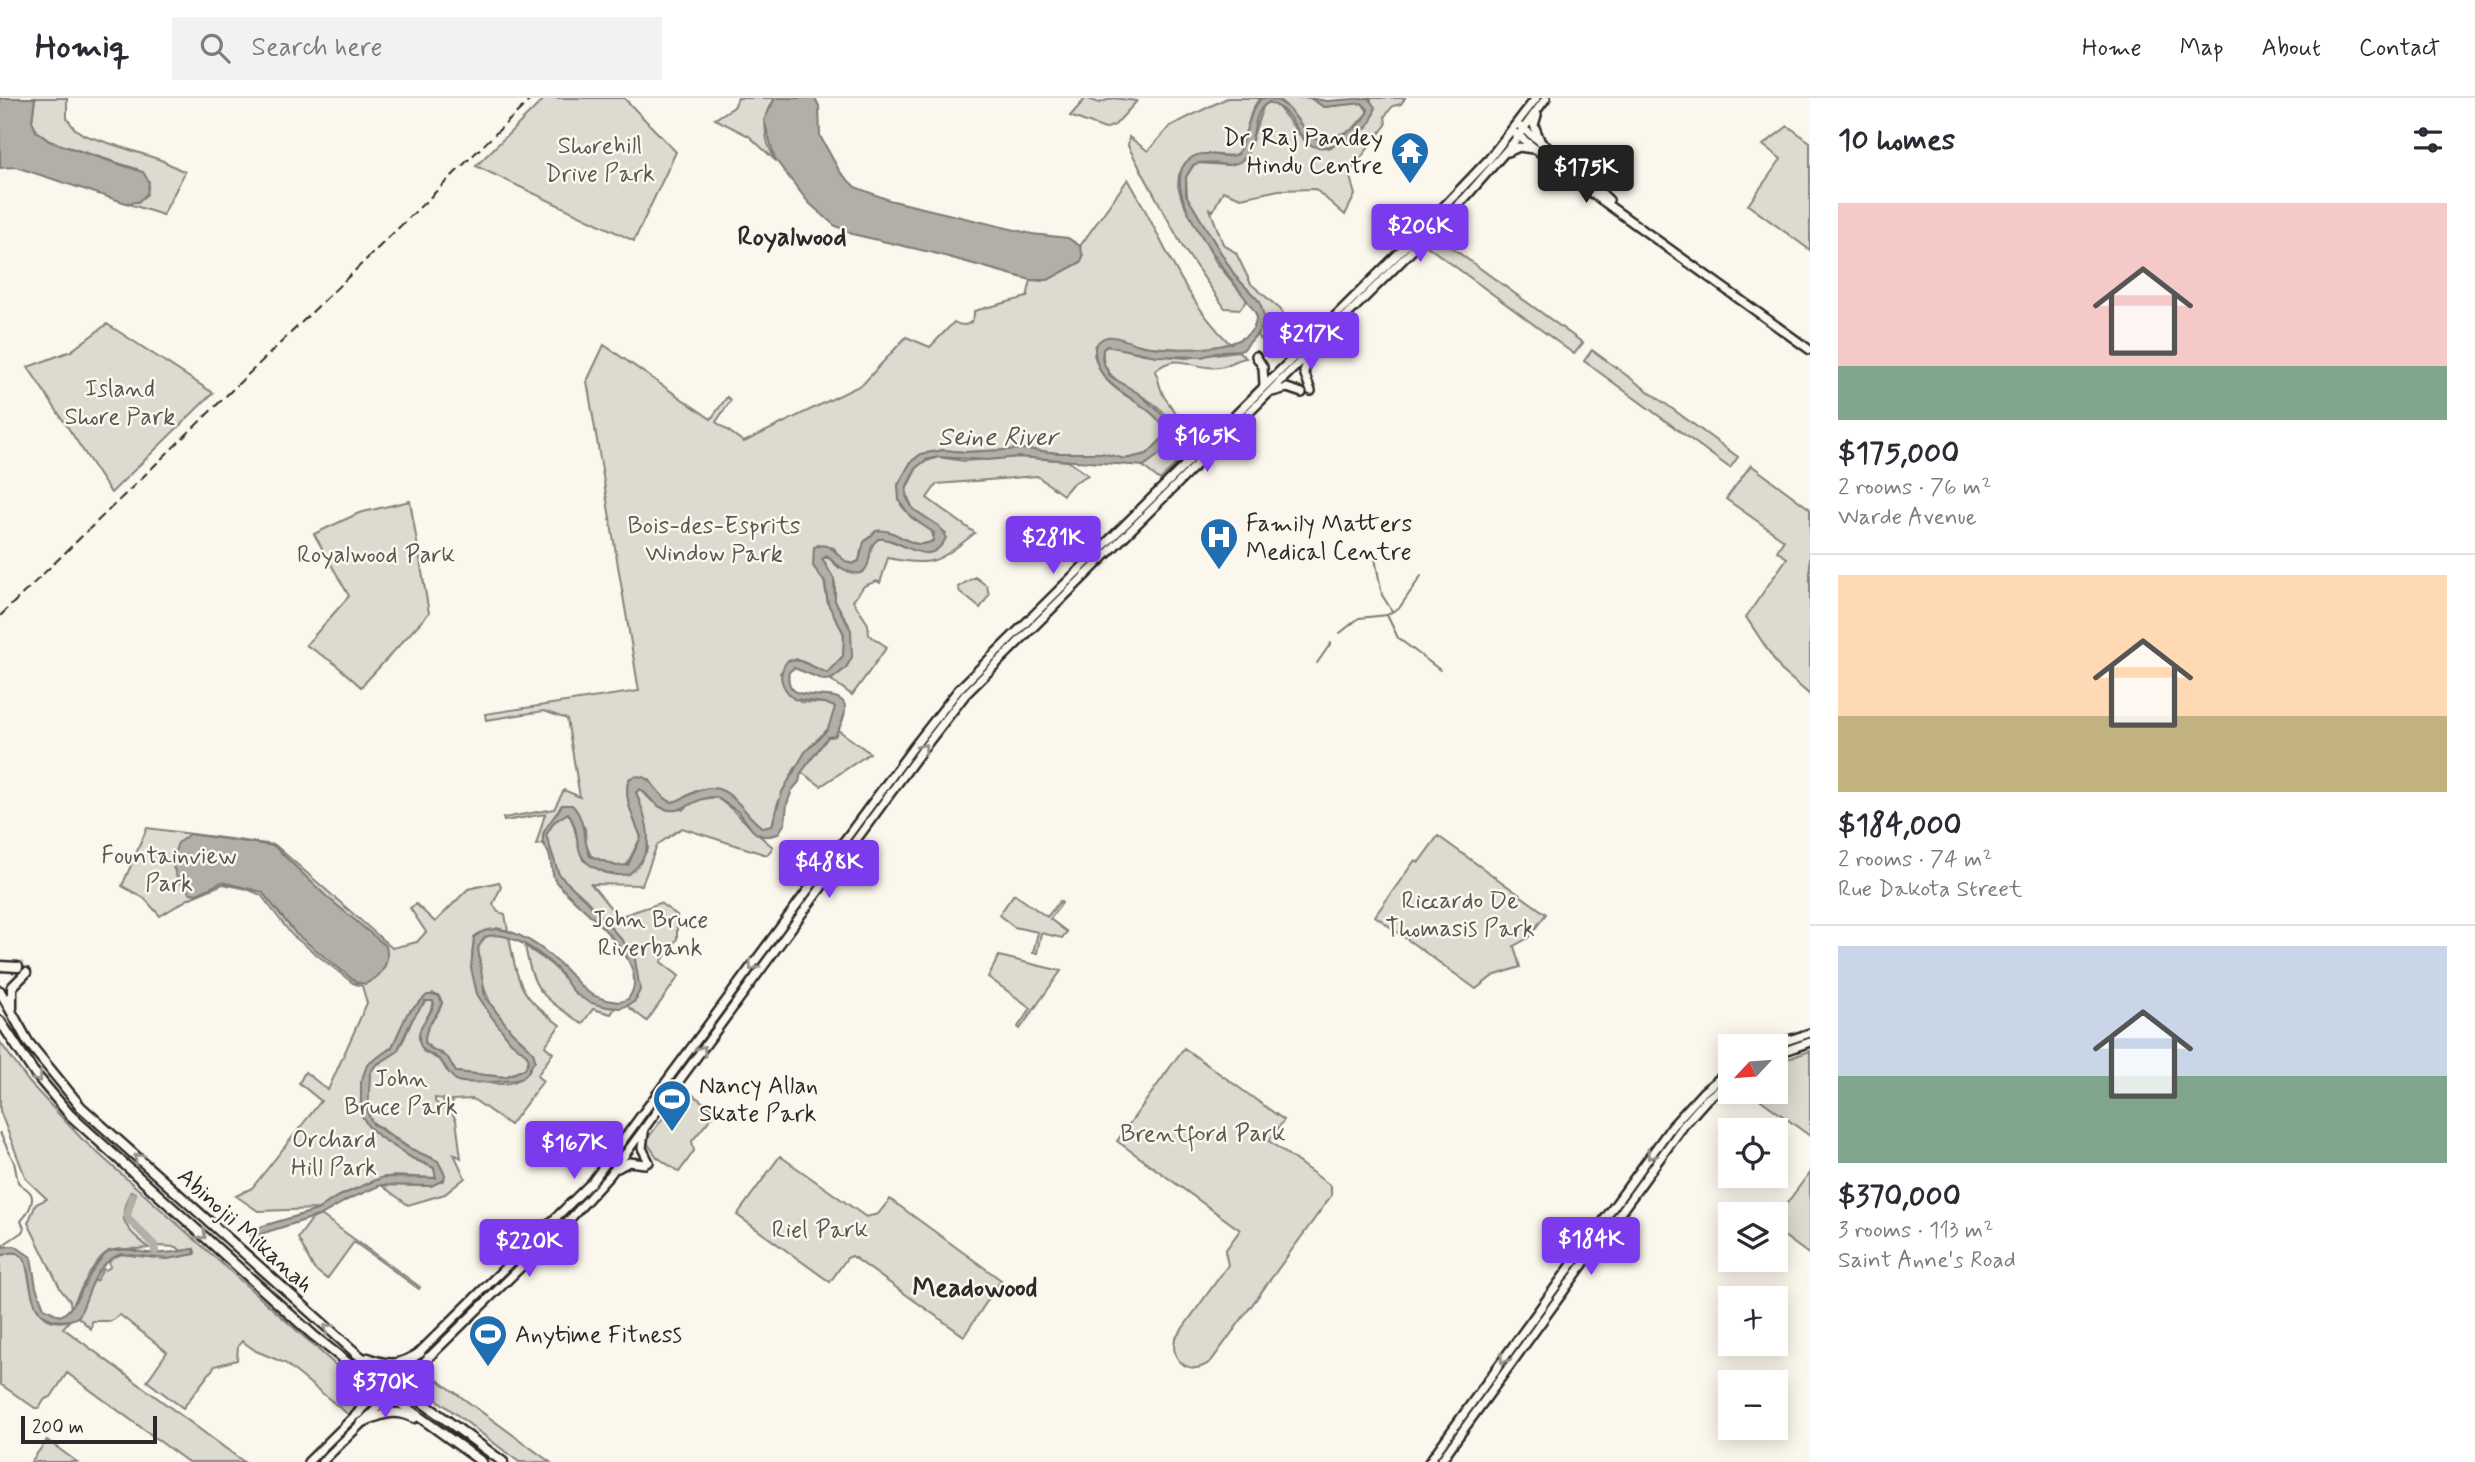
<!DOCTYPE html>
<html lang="en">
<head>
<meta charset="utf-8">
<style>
  body { margin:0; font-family:Mynerve,sans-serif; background:#f2f2f3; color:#2b2b33; height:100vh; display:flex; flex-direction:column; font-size:26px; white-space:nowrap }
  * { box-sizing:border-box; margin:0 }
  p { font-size:23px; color:#7c7c81 }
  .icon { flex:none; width:38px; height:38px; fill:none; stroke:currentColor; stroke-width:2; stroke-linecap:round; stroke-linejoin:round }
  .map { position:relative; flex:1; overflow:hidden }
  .drawer { display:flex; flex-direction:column; background:#fff; width:665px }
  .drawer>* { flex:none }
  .needle { width:46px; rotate:244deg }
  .fabs { position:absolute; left:1718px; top:936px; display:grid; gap:14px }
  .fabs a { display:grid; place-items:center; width:70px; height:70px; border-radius:0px; background:#fff; box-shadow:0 4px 18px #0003; font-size:35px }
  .scale { position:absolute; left:21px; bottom:18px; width:136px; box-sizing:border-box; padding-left:7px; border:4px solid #2b2b2b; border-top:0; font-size:19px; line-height:24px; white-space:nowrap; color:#2b2b2b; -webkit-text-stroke:5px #fbf7ec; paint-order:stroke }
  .price { position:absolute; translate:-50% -60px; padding:0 16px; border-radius:7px; background:#7c3aed; color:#fff; font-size:23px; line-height:46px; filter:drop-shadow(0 2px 4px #0008) }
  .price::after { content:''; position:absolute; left:50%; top:42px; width:21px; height:16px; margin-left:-10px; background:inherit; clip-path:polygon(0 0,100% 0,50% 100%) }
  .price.selected { background:#222; color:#fff }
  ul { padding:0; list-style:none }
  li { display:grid; align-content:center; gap:14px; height:371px; padding:0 28px }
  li+li { border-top:2px solid #e1e1e2 }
  li span { display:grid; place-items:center; height:217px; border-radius:0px; color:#555 }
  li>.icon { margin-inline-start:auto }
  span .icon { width:126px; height:126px; fill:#fffc; stroke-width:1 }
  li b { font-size:30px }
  h2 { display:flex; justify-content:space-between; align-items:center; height:84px; padding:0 28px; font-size:30px }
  header { display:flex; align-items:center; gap:42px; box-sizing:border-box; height:98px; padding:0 35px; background:#fff; border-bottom:2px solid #e1e1e2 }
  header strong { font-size:33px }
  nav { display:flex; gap:38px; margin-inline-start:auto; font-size:24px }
  .search { width:490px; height:63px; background:#f2f2f3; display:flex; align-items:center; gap:18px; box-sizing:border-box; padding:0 24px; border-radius:0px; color:#7c7c81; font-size:26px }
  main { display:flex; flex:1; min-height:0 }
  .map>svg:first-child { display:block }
</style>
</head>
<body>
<header>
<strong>Homiq</strong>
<div class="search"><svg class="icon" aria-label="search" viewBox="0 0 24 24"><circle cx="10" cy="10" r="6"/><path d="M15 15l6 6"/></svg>Search here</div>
<nav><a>Home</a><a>Map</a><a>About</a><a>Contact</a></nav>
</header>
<main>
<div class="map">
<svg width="1810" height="1364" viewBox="0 0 1810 1364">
  <rect width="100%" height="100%" fill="#fbf7ec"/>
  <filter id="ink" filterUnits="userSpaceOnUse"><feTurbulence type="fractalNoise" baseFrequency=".0143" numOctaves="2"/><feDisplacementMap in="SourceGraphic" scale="14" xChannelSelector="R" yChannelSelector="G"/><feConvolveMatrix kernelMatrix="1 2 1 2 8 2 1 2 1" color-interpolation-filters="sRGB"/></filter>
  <g filter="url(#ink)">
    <path fill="#dddad0" stroke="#84827e" stroke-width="2" d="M35 0H67V20L74 30 84 37 161 62 185 74 163 117 126 105 132 106 137 71 49 43 36 33 32 23Z
      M545 0H624L676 54 634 143 476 68Z
      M738 0H775C762 20 763 42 776 63L749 38 715 21 734 9Z
      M1086 0 1099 5 1113 0 1137 3 1115 27 1105 31 1070 18Z
      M1227 0H1261C1245 13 1249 48 1234 58L1207 56 1186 64 1179 77 1178 88 1182 102 1216 164 1247 202 1240 211 1225 210 1184 151 1128 48 1129 39 1148 53 1170 28Z
      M1277 0H1310L1324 9 1362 5 1368 14 1352 32 1320 43C1300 33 1294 11 1277 0Z
      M1368 0H1405L1401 6 1393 8 1385 18 1386 27 1349 75 1355 97 1345 117 1315 91 1279 92 1241 100 1223 93 1213 113 1210 111 1223 146 1236 155 1251 186 1281 212 1289 225V237L1299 244 1287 256 1279 258 1256 237 1263 228 1260 204 1235 178 1187 99 1186 79 1195 65 1228 67 1247 56 1264 6 1272 4 1279 10 1303 41 1329 50 1358 37 1368 28 1371 2Z
      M1788 28 1810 44V152L1748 107 1781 61 1763 47Z
      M1128 81C1164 142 1178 193 1230 246L1197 252 1147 249 1111 239 1094 256C1104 299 1142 297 1163 328L1165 338 1147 356 1125 361 1095 355H1057L1025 351 965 354 944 352 921 356 911 364 898 387 901 407 911 419 932 433 933 443C911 455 898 430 876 433L861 453 859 463 852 466 841 462 834 450 818 447 828 506 843 533 844 542 843 558 827 575 796 561 780 575 800 604 825 605 836 609V612L828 631 809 650 794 672 777 707 772 728 763 730C742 717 734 688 703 691 691 693 683 702 672 704L663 701 649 681 630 680C621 696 635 724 641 739L626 768H616L591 758 586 747 585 730 562 707 543 736V746L536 747 545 716 504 723 503 720 554 711 564 692 580 699 567 621 544 613 486 622 485 616 639 593 587 283 604 247 711 321 727 299 731 302 716 324 744 344 863 286 906 239 930 249 954 224C965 231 975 225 974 213L1027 199 1031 182 1042 183 1080 148Z
      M1437 139 1583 245 1574 256 1427 148Z
      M107 226 213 295 111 395 28 269 71 253Z
      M1110 247 1143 256 1186 260 1238 253 1246 260C1236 261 1229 268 1219 269 1194 273 1179 252 1155 273 1159 281 1160 293 1165 300 1180 321 1188 328 1174 352L1183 359 1160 382 1141 367 1173 337C1174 295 1096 295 1103 251Z
      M1592 252 1738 359 1730 370 1584 263Z
      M938 359 964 363 1019 359 1068 363 1088 377 1072 386 1063 397 1037 378 937 386 927 400 975 435C939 463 934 470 888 460L880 485 877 483 864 488 853 503 868 526 869 537 887 549 852 597 830 581 846 570 849 527 835 503V485L822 460H829L839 470 869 462C868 451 872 442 883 440 903 446 937 471 946 435L913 411 905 393 919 366Z
      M1751 367 1810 411V597L1781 572 1746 519 1787 460 1777 453 1784 442 1726 401Z
      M410 403 429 515 361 589 334 565 306 547 349 498 314 436 359 415Z
      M975 479 987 488 989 497 980 510 960 494 958 489Z
      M838 632 870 655 821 688 801 674 828 639 835 638Z
      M640 691 652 703 683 712 695 702 716 699C738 714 752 733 773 749L767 757 682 730 657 747 642 787 591 786 618 819 660 805 677 817V841L661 864 679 878 647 923 627 908 637 901 632 854 586 802 559 777 546 737 554 724 568 715 573 725 583 762 606 775 629 776 648 751 646 726 636 694Z
      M147 730 275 747 392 850 417 844 426 834 410 810 416 806 435 824 468 791 499 784 501 789 493 806 498 814 505 816 508 833 497 830 474 843C464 892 495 924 527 957L529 962 525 971 505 979 456 974 442 955 430 950 425 944C424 926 438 920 442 905L433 895 411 912 392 949 371 965 361 984V1016L380 1039 412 1060 434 1070 436 1080 393 1078 375 1082 335 1100 319 1111 258 1113 236 1098 252 1090 321 1003 299 985 305 974 328 992 367 905 362 888 353 885 292 837 261 797 247 791 223 786 190 800 160 818 144 800 122 788Z
      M1438 738 1546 816 1528 840 1514 848 1520 869 1493 878 1476 891 1375 818 1415 762 1419 764Z
      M1014 796 1047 819 1060 803 1062 805 1050 821 1067 834 1062 840 1041 835 1037 855H1033L1038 834 1014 829 999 817Z
      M493 836 509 839C518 887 520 898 560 927L545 948 553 955 537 978 543 983 510 1027 473 1001 450 1002 453 1004 450 1010 442 1007 444 1001 435 1000V1004L451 1013 456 1022 461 1060 454 1056 465 1080 445 1096 408 1107 381 1087 431 1088 445 1077 433 1060 415 1054 371 1023C364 1008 365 983 373 969 383 962 394 958 400 948 410 934 413 906 431 902L434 905 419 937 423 953 441 963 447 973C467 980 502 994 522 980 529 976 530 968 535 962 532 948 520 943 511 933 491 911 482 893 479 864 478 854 476 846 485 839Z
      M525 847C534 856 547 861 556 871 575 891 584 907 615 910L611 916 593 911 582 926C543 898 533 896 525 847Z
      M999 858 1061 873 1020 931 1018 929 1031 910 988 879Z
      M0 944 29 984 81 1040 350 1280 358 1294 359 1305 349 1317 285 1265 256 1253 242 1243 238 1248 237 1262 215 1268 183 1310 147 1283 167 1254 120 1217 111 1223H92L91 1231 78 1219 91 1184 97 1182 103 1171 106 1172 110 1169 109 1164 112 1160 121 1156 167 1161 195 1156 194 1151 181 1153 177 1149 156 1148 129 1119 136 1096 131 1093C115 1123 126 1130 149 1150 137 1152 123 1149 110 1153 96 1157 77 1198 71 1212L70 1203 61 1192 28 1125 36 1106 47 1101 26 1081 0 1013Z
      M1184 950 1284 1022 1269 1043 1331 1088V1098L1212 1262C1194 1280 1169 1265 1175 1241L1228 1167 1225 1153 1240 1132 1117 1043Z
      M1810 953V1038L1750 994H1776V965Z
      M685 991 716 1014 692 1043 694 1053 679 1074 657 1059 648 1046V1040Z
      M780 1058 866 1119 878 1116 890 1101 1001 1182 964 1238 852 1158 847 1160 830 1184 737 1117Z
      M1810 1074V1157L1776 1132V1120Z
      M321 1117 420 1189 419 1191 354 1144 327 1181 314 1171 298 1140 312 1121Z
      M6 1154 18 1155 25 1162C32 1188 31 1233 70 1222L63 1230 244 1364H188L67 1275 51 1299 45 1301 39 1310H35L0 1286V1157H5Z
      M427 1274 550 1364H519L423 1291 420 1284Z
      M47 1342 77 1364H31Z"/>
    <path fill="#b1afa7" stroke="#7b7a75" stroke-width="2" d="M0 0H35L32 23 36 33 49 43 143 74 149 84 147 96 138 104 126 105 16 69 0 70Z
      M775 0H815L819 8 820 38 840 74 855 89 889 102 1032 136 1068 140 1080 148 1083 158 1081 164 1048 182H1031L934 155 852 136 834 127 809 105 775 61 764 22Z
      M1261 0C1299 0 1291 32 1322 43 1339 38 1365 31 1368 11L1362 5 1324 9 1310 0 1327 3 1368 0 1375 9C1374 22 1366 32 1355 38 1291 73 1308 18 1269 4 1248 15 1259 49 1241 63 1227 73 1207 59 1193 67L1186 79V97L1235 178 1260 204 1264 219 1263 229 1243 252 1223 253 1202 259 1156 258 1107 248 1103 251 1102 262 1110 278 1138 295 1172 325 1173 337 1168 350 1144 368 1019 359 987 362 938 359 926 362 916 370 907 388 906 398 913 411 939 428 946 440C928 475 900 438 878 441 868 449 872 455 868 466 861 488 835 466 827 458L822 461 834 481 835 503 851 532 852 559 846 570 832 581 824 582 794 570 789 574C780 623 876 567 835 638L828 639 801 675 799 684 792 692 787 706 785 725 778 736C750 745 751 724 736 712 729 708 722 703 716 699 694 698 682 719 662 710 652 706 648 696 640 691L636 694C647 723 659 753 629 776 621 778 610 777 602 773 567 760 585 739 568 715L554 724 546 737 559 777 586 802 623 843 635 861 640 892 634 904 621 910C607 910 592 907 580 899 569 892 565 879 556 870 539 854 508 831 485 839L478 850 485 899 512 934 533 954 535 962C530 968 529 976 522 980 515 984 465 986 458 983 448 978 447 969 440 962 431 954 419 955 419 940 418 926 431 918 434 906L433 903H425L412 922 397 954 376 967 370 975 368 1016 373 1026 407 1049 438 1063 445 1077 444 1082 431 1088 381 1087 347 1102 321 1117 251 1139 250 1135 263 1128 317 1112 335 1100 383 1079 436 1080 434 1070 412 1060 380 1039 368 1028 361 1016V984L367 967 392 949 407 916 427 897H438L442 904C438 920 424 926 425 944L430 950 448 960 456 974 505 979 525 971 529 962 527 957 510 943 491 918 477 896 471 870 474 839C499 817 540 847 560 866 579 883 580 895 607 902 616 904 621 905 628 901 657 864 577 809 557 785 550 776 553 764 548 754 544 748 541 742 544 734 548 725 557 716 562 707H572C586 721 582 740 590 758L616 768 628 767 641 739C635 724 621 696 630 680 652 671 655 699 672 704 683 702 692 694 703 691 732 684 744 718 763 730L772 728 782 694 805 654 828 631 835 609 825 605 794 601C781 589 776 577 788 562L801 563 827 575 843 558 844 536 828 506 825 485 813 468 814 449C835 442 835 461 852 466L859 463 864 444 876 433C898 429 911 455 933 443L934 435 911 419 899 402 898 387 911 364 921 356 944 352 964 354 1025 351 1057 355H1102L1125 361 1147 356 1165 338 1163 328C1142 297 1094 294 1095 249 1098 244 1100 241 1107 239 1118 237 1132 246 1144 248 1169 252 1260 258 1256 216 1240 188 1148 88 1191 60 1206 50 1223 63 1238 56L1253 12Z
      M189 736 274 748 326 798 386 848C390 867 381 879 365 886L356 884 296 836 262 794 222 784 197 796 190 795 178 782 171 763 178 745Z
      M15 1148 31 1159 36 1189 44 1210 60 1218C78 1212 87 1170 109 1153 121 1151 131 1151 141 1154 154 1157 177 1154 194 1151L195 1156 167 1161 121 1156C92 1167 91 1195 79 1218 71 1224 61 1223 54 1222 26 1216 33 1180 24 1160 13 1150 9 1156 0 1158V1149Z"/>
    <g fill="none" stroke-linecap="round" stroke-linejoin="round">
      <path stroke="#7b7a75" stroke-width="2" d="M1374 455 1382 497 1392 513
        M1387 517 1398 540 1440 572
        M1340 535 1359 520 1387 517 1400 509 1421 478
        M1317 565 1331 545
        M0 1035 14 1064 18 1084C21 1088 29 1091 31 1096 35 1104 26 1118 21 1123L24 1130 22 1134 0 1149"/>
      <path stroke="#b1afa7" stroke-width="8" d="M132 1098 127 1116 129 1122 154 1147 155 1153"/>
      <defs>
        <path id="secondary" d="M1537 17 1534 27 1540 42
          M1521 29 1576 71 1609 102
          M1515 35 1593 96 1810 252
          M1508 54 1519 49 1533 51
          M1256 258 1263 269 1264 287
          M1309 258 1304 274 1311 293
          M1272 294 1287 290 1302 295
          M1771 948 1810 935
          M1776 956 1810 944
          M644 1035 642 1050 649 1064
          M618 1070 629 1064 645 1066
          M308 1364 592 1084 912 651 959 591 1415 139 1489 61 1536 0
          M322 1364 571 1120 610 1077 920 655 965 597 1465 100 1513 45 1546 0
          M1429 1364 1672 1028 1703 994 1731 971
          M1440 1364 1684 1027 1707 1001 1731 982"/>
        <path id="primary" d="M0 868 18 869
          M0 893 28 944 81 1009 357 1256 503 1364
          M12 910V889L26 875
          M0 923 33 973 70 1017 313 1237 378 1289 482 1364
          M368 1260C389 1269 401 1267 420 1255
          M357 1277C368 1291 367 1301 358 1316
          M426 1303 420 1296 416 1282 428 1260
          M361 1325C381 1316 394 1310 414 1320"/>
      </defs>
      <use href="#secondary" stroke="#2b2b2b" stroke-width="12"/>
      <use href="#primary" stroke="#2b2b2b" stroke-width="13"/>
      <use href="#secondary" stroke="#fbf7ec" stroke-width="7"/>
      <use href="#primary" stroke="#fbf7ec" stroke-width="8"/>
      <path stroke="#2b2b2b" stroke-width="2" stroke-dasharray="10 5" stroke-linecap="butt" d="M0 518 532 0"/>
    </g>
    <defs><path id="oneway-chevron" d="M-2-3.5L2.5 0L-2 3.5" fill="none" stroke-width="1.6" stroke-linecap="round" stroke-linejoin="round" transform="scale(1.75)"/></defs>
    <g stroke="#93918c">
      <use href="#oneway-chevron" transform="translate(923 650) rotate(-53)"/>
      <use href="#oneway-chevron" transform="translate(753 868) rotate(125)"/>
      <use href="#oneway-chevron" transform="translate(702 952) rotate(-54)"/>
      <use href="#oneway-chevron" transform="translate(38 980) rotate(52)"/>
      <use href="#oneway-chevron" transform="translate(1651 1057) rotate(126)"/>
      <use href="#oneway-chevron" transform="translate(138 1060) rotate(-138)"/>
      <use href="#oneway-chevron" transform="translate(202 1137) rotate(42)"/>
      <use href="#oneway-chevron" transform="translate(328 1230) rotate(-139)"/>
      <use href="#oneway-chevron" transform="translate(1504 1261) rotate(126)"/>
    </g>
  </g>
  <defs>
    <symbol id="temple-pin" viewBox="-11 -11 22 30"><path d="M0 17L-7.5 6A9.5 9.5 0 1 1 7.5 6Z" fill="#1f6fb2" stroke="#fbf7ec"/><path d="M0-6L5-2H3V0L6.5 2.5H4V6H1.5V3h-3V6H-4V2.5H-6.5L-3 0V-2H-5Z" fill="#fff"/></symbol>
    <symbol id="hospital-pin" viewBox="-11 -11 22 30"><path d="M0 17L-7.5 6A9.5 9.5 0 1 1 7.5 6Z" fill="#1f6fb2" stroke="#fbf7ec"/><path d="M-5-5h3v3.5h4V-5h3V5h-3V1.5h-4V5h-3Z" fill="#fff"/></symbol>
    <symbol id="stadium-pin" viewBox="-11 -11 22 30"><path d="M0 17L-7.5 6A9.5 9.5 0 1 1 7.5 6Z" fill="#1f6fb2" stroke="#fbf7ec"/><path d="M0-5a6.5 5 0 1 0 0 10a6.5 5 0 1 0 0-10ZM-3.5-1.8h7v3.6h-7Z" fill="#fff"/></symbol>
  </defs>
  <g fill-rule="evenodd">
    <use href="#temple-pin" x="1388" y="31" width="44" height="60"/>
    <use href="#hospital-pin" x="1197" y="417" width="44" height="60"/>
    <use href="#stadium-pin" x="650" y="979" width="44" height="60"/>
    <use href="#stadium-pin" x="466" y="1214" width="44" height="60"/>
  </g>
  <g text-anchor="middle" stroke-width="5" stroke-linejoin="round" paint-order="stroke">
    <g font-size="24" fill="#2b2b2b" stroke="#fbf7ec" text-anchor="start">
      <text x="1383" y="47" text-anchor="end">Dr, Raj Pandey<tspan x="1383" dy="28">Hindu Centre</tspan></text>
      <text x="1246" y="433">Family Matters<tspan x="1246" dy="28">Medical Centre</tspan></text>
      <text x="699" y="995">Nancy Allan<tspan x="699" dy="28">Skate Park</tspan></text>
      <text x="515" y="1244">Anytime Fitness</text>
    </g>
    <g font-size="24" fill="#585754" stroke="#fbf7ec">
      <text x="600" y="55">Shorehill<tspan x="600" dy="28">Drive Park</tspan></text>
      <text x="120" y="298">Island<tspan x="120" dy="28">Shore Park</tspan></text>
      <text x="714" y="435">Bois-des-Esprits<tspan x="714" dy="28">Window Park</tspan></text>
      <text x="376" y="464">Royalwood Park</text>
      <text x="169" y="765">Fountainview<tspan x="169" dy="28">Park</tspan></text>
      <text x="1460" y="810">Riccardo De<tspan x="1460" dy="28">Thomasis Park</tspan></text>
      <text x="650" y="829">John Bruce<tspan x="650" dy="28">Riverbank</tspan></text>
      <text x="401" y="988">John<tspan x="401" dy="28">Bruce Park</tspan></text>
      <text x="1203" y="1043">Brentford Park</text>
      <text x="334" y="1049">Orchard<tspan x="334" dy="28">Hill Park</tspan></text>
      <text x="820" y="1139">Riel Park</text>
    </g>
    <g font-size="24" fill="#2b2b2b" stroke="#fbf7ec">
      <text transform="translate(246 1132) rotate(42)" y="8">Abinojii Mikanah</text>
    </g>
    <g font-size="26" font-weight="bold" fill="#2b2b2b" stroke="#fbf7ec">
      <text x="792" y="147">Royalwood</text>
      <text x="975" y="1198">Meadowood</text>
    </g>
    <g font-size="26" font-style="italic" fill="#5a5956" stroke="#fbf7ec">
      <text x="998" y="347">Seine River</text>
    </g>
  </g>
</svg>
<div class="fabs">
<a><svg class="needle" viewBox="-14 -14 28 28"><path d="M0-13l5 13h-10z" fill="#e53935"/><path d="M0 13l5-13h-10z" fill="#7c7c81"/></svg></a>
<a><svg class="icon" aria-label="locate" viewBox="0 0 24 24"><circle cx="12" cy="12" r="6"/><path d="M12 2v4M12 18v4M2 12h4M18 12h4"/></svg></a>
<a><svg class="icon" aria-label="layers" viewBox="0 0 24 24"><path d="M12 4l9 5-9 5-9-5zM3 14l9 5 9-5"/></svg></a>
<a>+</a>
<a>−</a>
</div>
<div class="scale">200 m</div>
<b class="price selected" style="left:1586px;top:107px">$175K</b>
<b class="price" style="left:1420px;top:166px">$206K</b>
<b class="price" style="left:1311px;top:274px">$217K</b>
<b class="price" style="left:1207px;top:376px">$165K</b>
<b class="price" style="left:1053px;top:478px">$281K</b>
<b class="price" style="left:829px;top:802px">$488K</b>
<b class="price" style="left:574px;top:1083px">$167K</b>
<b class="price" style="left:1591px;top:1179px">$184K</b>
<b class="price" style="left:529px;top:1181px">$220K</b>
<b class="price" style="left:385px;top:1322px">$370K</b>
</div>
<section class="drawer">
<h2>10 homes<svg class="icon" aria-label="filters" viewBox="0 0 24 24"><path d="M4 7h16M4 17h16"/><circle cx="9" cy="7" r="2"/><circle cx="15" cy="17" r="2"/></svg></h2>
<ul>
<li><span style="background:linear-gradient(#f6c9c9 75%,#7fa58c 0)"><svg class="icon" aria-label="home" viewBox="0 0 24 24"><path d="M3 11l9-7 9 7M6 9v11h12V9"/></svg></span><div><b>$175,000</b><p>2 rooms · 76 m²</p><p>Warde Avenue</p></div></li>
<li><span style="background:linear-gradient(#ffd9b3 65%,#c2b280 0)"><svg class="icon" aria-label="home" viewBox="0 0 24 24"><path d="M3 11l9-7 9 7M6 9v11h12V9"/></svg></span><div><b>$184,000</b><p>2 rooms · 74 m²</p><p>Rue Dakota Street</p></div></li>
<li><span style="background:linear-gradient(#c9d6e8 60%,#7fa58c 0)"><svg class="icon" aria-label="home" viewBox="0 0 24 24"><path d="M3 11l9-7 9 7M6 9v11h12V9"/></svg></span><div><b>$370,000</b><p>3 rooms · 113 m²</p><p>Saint Anne's Road</p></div></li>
</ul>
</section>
</main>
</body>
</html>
